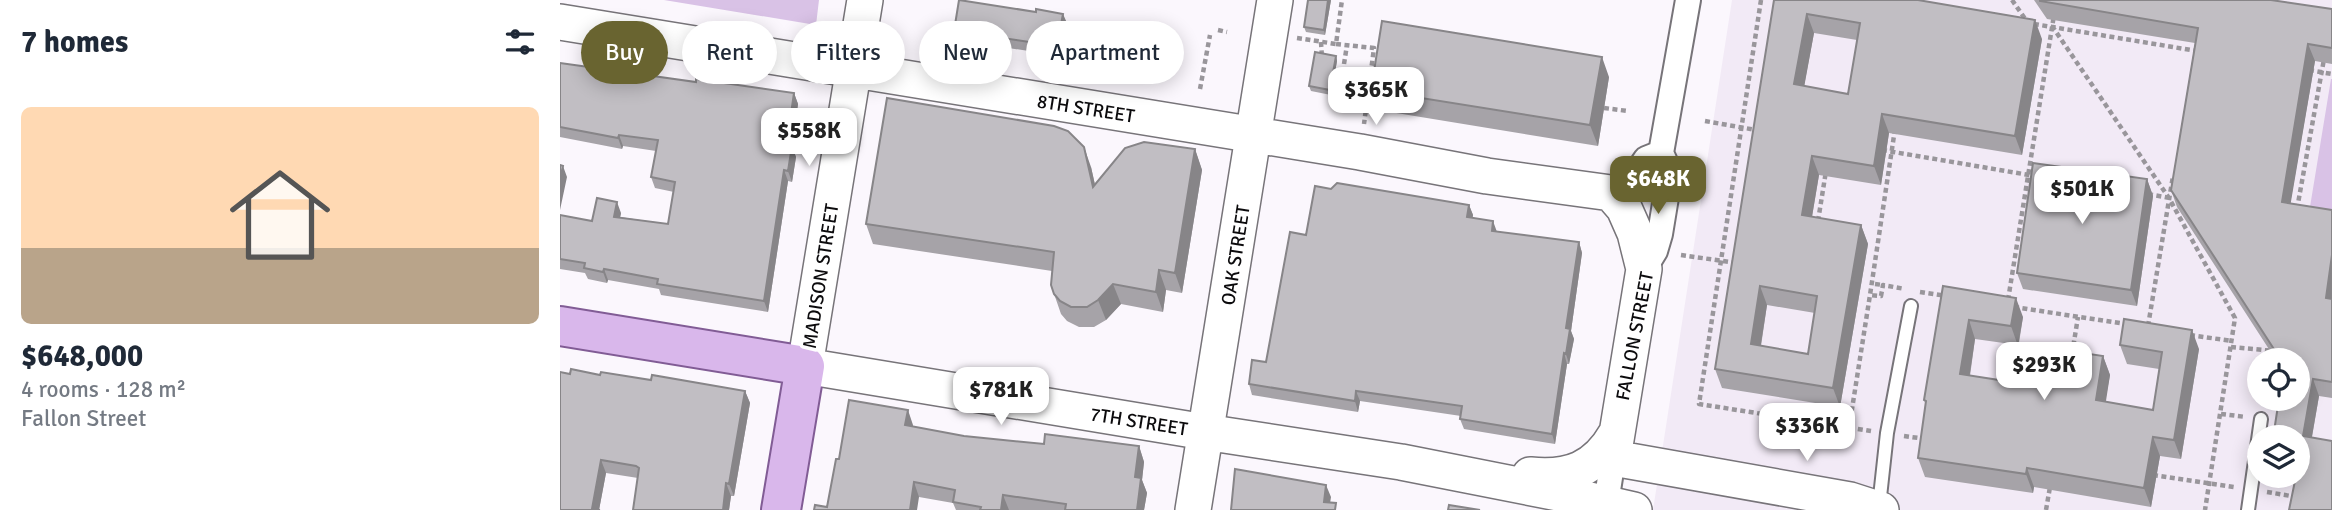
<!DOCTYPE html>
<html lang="en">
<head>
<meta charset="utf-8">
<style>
  body { margin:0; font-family:Signika,sans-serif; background:#f6f6f7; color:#1f2937; height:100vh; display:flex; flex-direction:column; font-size:26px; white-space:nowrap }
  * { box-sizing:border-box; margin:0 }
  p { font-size:23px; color:#747a83 }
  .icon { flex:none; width:38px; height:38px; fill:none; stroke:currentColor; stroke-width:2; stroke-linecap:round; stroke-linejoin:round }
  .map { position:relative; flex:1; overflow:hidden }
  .details { display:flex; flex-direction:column; background:#fff; width:560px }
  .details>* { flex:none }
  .banner { position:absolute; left:21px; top:21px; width:665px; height:63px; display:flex; gap:14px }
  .buttons { position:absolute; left:1687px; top:348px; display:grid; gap:14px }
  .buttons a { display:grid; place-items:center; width:63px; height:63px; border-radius:50%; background:#fff; box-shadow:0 4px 18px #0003; font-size:35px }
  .price { position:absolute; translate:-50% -60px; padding:0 16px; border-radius:14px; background:#fff; color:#222; font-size:23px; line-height:46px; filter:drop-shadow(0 2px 4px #0008) }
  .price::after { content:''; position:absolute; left:50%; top:42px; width:21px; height:16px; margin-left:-10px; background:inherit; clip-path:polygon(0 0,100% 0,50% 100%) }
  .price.active { background:#696430; color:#fff }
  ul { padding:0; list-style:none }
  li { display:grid; align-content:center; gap:14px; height:371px; padding:0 21px }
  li+li { border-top:2px solid #e0e1e3 }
  li span { display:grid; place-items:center; height:217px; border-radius:10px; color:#555 }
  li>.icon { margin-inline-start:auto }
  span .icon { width:126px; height:126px; fill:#fffc; stroke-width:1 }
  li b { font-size:30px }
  h2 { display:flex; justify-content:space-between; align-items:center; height:84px; padding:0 21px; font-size:30px }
  .pill { padding:0 24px; border-radius:32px; background:#fff; box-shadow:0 4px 18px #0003; font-size:24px; line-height:63px }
  .pill.active { background:#696430; color:#fff }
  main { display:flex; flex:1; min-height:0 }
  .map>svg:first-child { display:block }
</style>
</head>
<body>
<main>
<section class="details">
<h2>7 homes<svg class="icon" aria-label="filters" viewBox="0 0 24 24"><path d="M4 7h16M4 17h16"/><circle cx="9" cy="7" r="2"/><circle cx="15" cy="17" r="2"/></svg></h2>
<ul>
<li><span style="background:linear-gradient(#ffd9b3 65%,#b9a48a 0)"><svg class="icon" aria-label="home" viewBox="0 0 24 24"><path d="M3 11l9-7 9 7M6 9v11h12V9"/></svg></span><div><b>$648,000</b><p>4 rooms · 128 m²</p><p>Fallon Street</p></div></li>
</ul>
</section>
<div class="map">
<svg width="1772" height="510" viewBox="0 0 1772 510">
  <rect width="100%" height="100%" fill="#fbf7fd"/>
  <path fill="#f2eaf6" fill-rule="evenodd" d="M1172 0H1772V510H1093ZM1699 360H1738V399H1699ZM1699 438H1738V476H1699Z"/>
  <path fill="#d9c2e6" d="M104 0H259L256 25Z
    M1771 79H1772V217L1749 213Z"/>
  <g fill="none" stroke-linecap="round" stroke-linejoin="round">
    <defs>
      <path id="service" d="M1319 506 1327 433 1351 306
        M1688 510 1701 419"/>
      <path id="minor" d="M1051 193 1077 172 1086 159 1101 153
        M1084 269 1095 251 1100 234 1110 173 1101 153 1128 0
        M1045 510 1053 458"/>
      <path id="secondary" d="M305 0 245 366 645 432 841 462 1008 495 1074 510
        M0 22 800 152 927 176 1051 193 1064 208 1075 233 1084 269 1053 458 1290 500 1321 510
        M970 475C1009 479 1036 469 1056 434
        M633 510 715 0"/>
      <path id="primary" d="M0 326 245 366 221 510"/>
    </defs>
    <use href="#service" stroke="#777479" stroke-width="16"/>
    <use href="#minor" stroke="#777479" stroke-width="28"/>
    <use href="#secondary" stroke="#777479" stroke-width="38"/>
    <use href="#primary" stroke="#815c95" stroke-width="42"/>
    <path stroke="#99969b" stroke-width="4.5" stroke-dasharray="5 3.5" stroke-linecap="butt" d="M1201 0 1139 404 1311 431
      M1452 0 1468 23 1637 51
      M1492 26 1609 198 1675 318 1645 510
      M658 30 667 32
      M737 38 776 44 782 0
      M761 42 762 58
      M776 44 814 48 804 124
      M397 47V43
      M784 64 787 45
      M1749 70 1772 74
      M559 74 560 69
      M640 89 650 35
      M1044 108 1068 111
      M1145 121 1196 130
      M1335 129 1310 295 1321 296 1323 285 1345 289
      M1322 150 1475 176
      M1588 194 1610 198
      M1737 209 1764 59
      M1258 221 1266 171
      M1121 255 1177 263
      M1315 284 1323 285
      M1360 292 1386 296
      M1448 300 1494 15
      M1454 307 1566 324
      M1588 326 1613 176
      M1630 335 1672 341
      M1671 347 1714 351
      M1512 354 1518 317
      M1661 414 1686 417
      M1289 428 1310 295
      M1344 436 1366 439
      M1593 475 1674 487
      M1707 492 1737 497
      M1486 510 1490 487"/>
    <use href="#service" stroke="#fff" stroke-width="12"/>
    <use href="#minor" stroke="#fff" stroke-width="24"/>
    <use href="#secondary" stroke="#fff" stroke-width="35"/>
    <use href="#primary" stroke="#d9b7eb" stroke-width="38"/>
  </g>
  <path fill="#a6a3a8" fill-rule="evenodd" d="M771 0 765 35 746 32 744 27Z
    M1214 0 1482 39 1462 155 1329 133 1321 185 1259 175 1252 217 1301 225 1308 244 1280 407 1162 388 1155 369ZM1254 33 1297 40 1288 94 1244 86ZM1207 305 1255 313 1248 354 1201 346Z
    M1474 0H1711L1772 9V64L1755 61 1730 204 1772 210V398L1759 396 1752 437 1772 441V510H1729L1735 479 1716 476H1738V438H1713L1719 399H1738V360H1716L1617 207 1611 190 1635 43 1487 19Z
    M476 12 507 23 501 56 397 40 394 31Z
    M776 56 777 61 771 95 751 91 749 86Z
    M0 63 136 82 234 93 238 104 234 132 236 139 234 152 236 157 232 182 228 181 208 312 101 295 99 289 48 280 47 283 28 279 25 273 0 269V215L32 221 61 213 60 217 108 224 114 192 95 188 91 177 96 151 63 146 62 149 0 137Z
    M1049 77 1038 146 818 110 811 90Z
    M635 149 642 170 622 293 606 290 603 312 561 304 546 320 534 327H519L507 321 501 314 491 285 492 271 313 244 306 224 531 167 535 185Z
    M1587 179 1593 196 1577 306 1463 289 1457 273Z
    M771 189 909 205 913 215 912 218 937 232 1019 242 1022 253 1011 331 1014 339 1009 364H1007L995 444 904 429 900 419 901 416 800 401 798 412 692 395 689 384 706 362Z
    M1383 286 1463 317 1459 343 1543 356 1550 375 1545 402 1593 410 1599 369 1567 364 1560 345 1639 349 1621 459 1600 456 1591 507 1474 487 1473 493 1365 477 1358 458 1366 405 1364 400ZM1415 339 1458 345 1452 382 1410 376Z
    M10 374 40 375 185 391 190 403 174 496H171L169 510H73L78 478 46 473 39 510H0Z
    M353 425V427L404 436 484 444 579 446 584 462 582 480 587 493 584 510H396L393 503 359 497 267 507 279 459Z"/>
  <path fill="#878588" d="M768 0H771L765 35 764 30Z
    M503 14 507 23 501 56 497 46Z
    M1247 14 1254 33 1241 104 1234 84Z
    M1475 20 1482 39 1462 155 1455 136Z
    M1748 44 1755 61 1728 219 1722 202Z
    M776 56 777 61 771 95 770 90Z
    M1042 57 1049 77 1038 146 1030 125Z
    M234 93 238 104 234 132 236 139 234 152 236 157 232 182 228 171 230 146 229 128Z
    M1322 114 1329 133 1321 185 1314 166Z
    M59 135 63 146 62 149 58 138Z
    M524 147 531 167 540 207 533 187Z
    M635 149 642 170 622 293 615 273Z
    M1252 156 1259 175 1249 234 1242 215Z
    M3 166 7 177 0 210V179Z
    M224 170 228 181 208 312 204 301Z
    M1587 179 1593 196 1577 306 1571 290Z
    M57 202 61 213 58 228 54 217Z
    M909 205 913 215 911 228 907 217Z
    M933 221 937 232 932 231Z
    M1301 225 1308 244 1280 407 1273 388Z
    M1019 242 1022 253 1011 331 1014 339 1009 364 1006 354V328Z
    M1772 255V315L1766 298Z
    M44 269 48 280 47 283 43 272Z
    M599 270 606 290 603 312 596 292Z
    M553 284 561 304 546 320 538 300Z
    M1200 286 1207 305 1198 363 1191 344Z
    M1456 298 1463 317 1458 346 1451 326Z
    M1409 320 1415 339 1407 393 1400 374Z
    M1632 330 1639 349 1621 459 1614 440Z
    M1004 353 1007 364 995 444 992 434Z
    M1543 356 1550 375 1543 420 1536 400Z
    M1753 379 1759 396 1749 453 1743 436Z
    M185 391 190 403 174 496 169 484Z
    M796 391 800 401 798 412 795 401Z
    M348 410 353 425 350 440 345 425Z
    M1593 437 1600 456 1591 507 1584 488Z
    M579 446 584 462 582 480 587 493 584 510H577L575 477Z
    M41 460 46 473 39 510 32 509Z
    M1467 468 1474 487 1473 493 1466 474Z
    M354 482 359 497 357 510H350Z
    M166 483 171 496 169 510H163Z
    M766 485 771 497 769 510 764 502Z
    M443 495 449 510H441Z"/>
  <path fill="#c1bec3" stroke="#878588" stroke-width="2" fill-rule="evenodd" d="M399 0 476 12V9L503 14 497 46 394 31Z
    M748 0H768L764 30 744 27Z
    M1214 0H1358L1475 20 1455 136 1322 114 1314 166 1252 156 1242 215 1301 225 1273 388 1155 369ZM1247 14 1300 23 1288 94 1234 84ZM1200 286 1257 296 1248 354 1191 344Z
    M1480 0H1711L1772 9V48L1748 44 1722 202 1772 210V255L1766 298 1772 299V382L1753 379 1743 436 1772 441V510H1729L1736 476H1738V438H1713L1719 399H1738V360H1721L1611 190 1638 28 1480 1Z
    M822 21 1042 57 1030 125 811 90Z
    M755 52 776 56 770 90 749 86Z
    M0 63 136 82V79L234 93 229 128H232L230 146H232L228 171 224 170 204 301 97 284 98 279 44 269 43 272 24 268 25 263 0 259V215L32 221 37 198 57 202 54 217 108 224 115 182 91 177 98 140 59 135 58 138 0 127Z
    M327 98 494 126 508 131 524 147 533 187 565 148 584 142 635 149 615 273 599 270 596 292 553 284 538 300 527 307H511L500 301 494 294 491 285 494 252 306 224Z
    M1473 163 1587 179 1571 290 1457 273Z
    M0 165 3 166 0 179Z
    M777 183 909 205 907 217 933 221 932 231 1019 242 1006 328 1010 329 1006 354 1004 353 992 434 900 419 902 406 796 391 795 401 689 384 692 360 706 362 730 232 746 235 755 186 771 189Z
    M1383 286 1456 298 1451 326 1409 320 1400 374 1452 382 1458 343 1543 356 1536 400 1593 410 1602 352 1560 345 1564 319 1632 330 1614 440 1593 437 1584 488 1467 468 1466 474 1358 458 1366 401 1364 400Z
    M11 369 40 375 41 372 91 380 92 375 185 391 169 484 166 483 163 510H73L79 468 76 466 41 460 32 509 40 510H0V372L10 374Z
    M289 400 348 410 345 425 404 436 484 444 485 434 579 446 575 477 581 478 577 510H505L506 504 443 495 441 510H420L421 507 393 502 395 490 354 482 350 510H254L255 505 267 507 276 459H279Z
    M675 469 766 485 764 502 776 503 775 510H671Z
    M889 505 920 510H888Z"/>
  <g text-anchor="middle" stroke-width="7" stroke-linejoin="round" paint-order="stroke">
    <g font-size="19" fill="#0c0b0d" stroke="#fff">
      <text transform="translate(526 108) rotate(9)" y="7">8TH STREET</text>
      <text transform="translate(675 255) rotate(-81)" y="7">OAK STREET</text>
      <text transform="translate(260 276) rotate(-81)" y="7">MADISON STREET</text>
      <text transform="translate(1074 336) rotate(-79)" y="7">FALLON STREET</text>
      <text transform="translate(579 421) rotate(9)" y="7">7TH STREET</text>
    </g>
  </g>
</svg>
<div class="buttons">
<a><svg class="icon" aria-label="locate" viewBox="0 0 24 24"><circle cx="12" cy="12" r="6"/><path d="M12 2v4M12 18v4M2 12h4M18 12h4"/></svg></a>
<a><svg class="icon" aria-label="layers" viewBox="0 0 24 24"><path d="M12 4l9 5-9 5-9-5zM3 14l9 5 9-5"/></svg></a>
</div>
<b class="price" style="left:816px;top:127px">$365K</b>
<b class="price" style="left:249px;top:168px">$558K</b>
<b class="price active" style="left:1098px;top:216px">$648K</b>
<b class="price" style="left:1522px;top:226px">$501K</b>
<b class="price" style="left:1484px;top:402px">$293K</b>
<b class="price" style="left:441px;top:427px">$781K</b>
<b class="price" style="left:1247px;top:463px">$336K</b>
<div class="banner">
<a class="pill active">Buy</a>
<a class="pill">Rent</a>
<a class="pill">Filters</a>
<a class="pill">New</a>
<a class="pill">Apartment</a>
</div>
</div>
</main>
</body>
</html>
